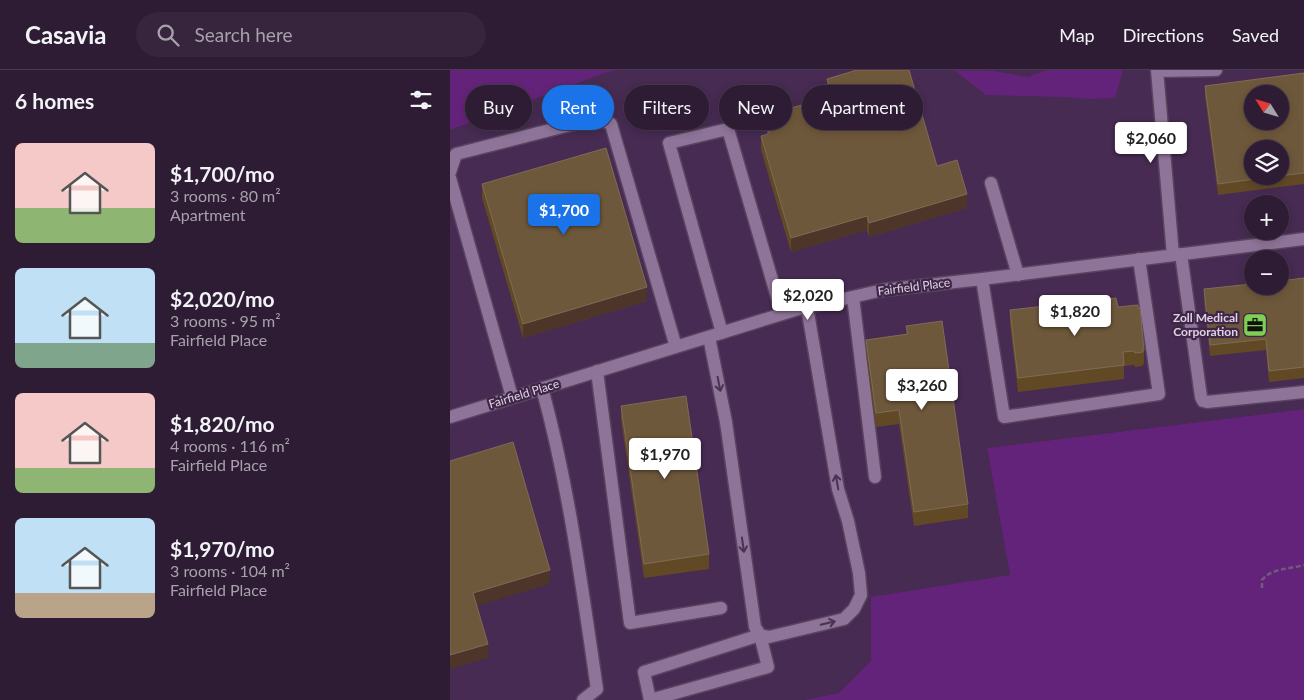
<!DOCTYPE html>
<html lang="en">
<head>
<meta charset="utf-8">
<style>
  body { margin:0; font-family:Lato,sans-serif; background:#36253c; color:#f1f3f6; height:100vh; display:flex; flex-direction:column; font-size:19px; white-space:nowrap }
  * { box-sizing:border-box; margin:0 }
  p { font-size:16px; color:#a7a1ac }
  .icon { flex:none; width:28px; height:28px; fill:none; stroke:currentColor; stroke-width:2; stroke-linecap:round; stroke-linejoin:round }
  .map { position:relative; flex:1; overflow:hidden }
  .sheet { display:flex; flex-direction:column; background:#2e1c34; width:450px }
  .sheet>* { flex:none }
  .banner { position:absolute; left:15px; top:15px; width:475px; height:45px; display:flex; gap:10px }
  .needle { width:32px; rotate:307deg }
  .buttons { position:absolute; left:794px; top:15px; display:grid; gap:10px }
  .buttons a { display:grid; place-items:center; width:45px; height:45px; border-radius:50%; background:#2e1c34; box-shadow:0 2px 8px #0003,0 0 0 1px #493a4f; font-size:25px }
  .price { position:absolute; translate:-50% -42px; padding:0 11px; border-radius:5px; background:#fff; color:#222; font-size:16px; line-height:32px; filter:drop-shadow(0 1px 2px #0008) }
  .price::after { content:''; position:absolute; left:50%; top:30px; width:15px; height:11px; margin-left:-8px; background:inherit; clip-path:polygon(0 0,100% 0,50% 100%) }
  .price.on { background:#1a73e8; color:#fff }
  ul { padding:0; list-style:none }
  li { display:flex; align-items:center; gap:15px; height:125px; padding:0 15px }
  li span { display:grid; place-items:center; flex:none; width:140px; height:100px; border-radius:8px; color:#555 }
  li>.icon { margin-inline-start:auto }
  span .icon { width:60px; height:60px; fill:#fffc; stroke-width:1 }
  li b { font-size:21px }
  h2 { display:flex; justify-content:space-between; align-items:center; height:60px; padding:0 15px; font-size:21px }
  .tag { padding:0 18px; border-radius:22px; background:#2e1c34; box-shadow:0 2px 8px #0003,0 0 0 1px #493a4f; font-size:18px; line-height:45px }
  .tag.on { background:#1a73e8; color:#fff }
  header { display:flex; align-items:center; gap:30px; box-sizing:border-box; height:70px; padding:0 25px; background:#2e1c34; border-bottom:1px solid #493a4f }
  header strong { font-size:24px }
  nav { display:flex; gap:28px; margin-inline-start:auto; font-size:18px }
  .search { width:350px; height:45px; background:#36253c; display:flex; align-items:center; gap:12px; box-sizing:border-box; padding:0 18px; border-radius:28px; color:#a7a1ac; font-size:19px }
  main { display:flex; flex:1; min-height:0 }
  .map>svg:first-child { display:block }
</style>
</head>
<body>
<header>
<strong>Casavia</strong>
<div class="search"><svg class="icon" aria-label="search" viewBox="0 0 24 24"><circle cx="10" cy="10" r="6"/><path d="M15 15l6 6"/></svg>Search here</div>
<nav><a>Map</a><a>Directions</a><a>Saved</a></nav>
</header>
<main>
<section class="sheet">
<h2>6 homes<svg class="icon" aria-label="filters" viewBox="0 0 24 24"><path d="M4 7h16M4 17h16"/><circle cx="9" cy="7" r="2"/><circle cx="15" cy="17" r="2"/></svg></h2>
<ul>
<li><span style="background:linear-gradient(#f6c9c9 65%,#8fb573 0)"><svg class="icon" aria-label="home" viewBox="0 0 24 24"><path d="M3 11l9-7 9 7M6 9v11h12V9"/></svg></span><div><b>$1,700/mo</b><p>3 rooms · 80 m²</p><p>Apartment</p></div></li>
<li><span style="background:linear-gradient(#bfe0f5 75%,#7fa58c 0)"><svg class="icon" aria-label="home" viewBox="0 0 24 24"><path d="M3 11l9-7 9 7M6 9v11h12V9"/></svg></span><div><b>$2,020/mo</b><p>3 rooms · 95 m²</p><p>Fairfield Place</p></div></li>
<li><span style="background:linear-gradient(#f6c9c9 75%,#8fb573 0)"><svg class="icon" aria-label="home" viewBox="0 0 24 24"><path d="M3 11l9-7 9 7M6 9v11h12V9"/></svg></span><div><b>$1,820/mo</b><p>4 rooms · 116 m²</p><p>Fairfield Place</p></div></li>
<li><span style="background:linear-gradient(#bfe0f5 75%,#b9a48a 0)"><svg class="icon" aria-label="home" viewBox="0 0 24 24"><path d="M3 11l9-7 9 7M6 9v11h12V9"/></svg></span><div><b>$1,970/mo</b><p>3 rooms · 104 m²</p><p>Fairfield Place</p></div></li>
</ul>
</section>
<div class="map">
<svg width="854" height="630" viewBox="0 0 854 630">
  <rect width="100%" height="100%" fill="#3d2646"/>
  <path fill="#472b52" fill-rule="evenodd" d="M170 0H854V339L537 378 568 549 421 591 389 623 354 630H0V60L158 2ZM802 24H830V51H802ZM802 79H830V106H802ZM802 134H830V161H802ZM802 189H830V216H802Z"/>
  <path fill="#64237a" d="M0 0H170L158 2 0 60Z
    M504 0 544 1 578 7 596 0H673L665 28 639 29 614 27 536 25Z
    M854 339V630H354L389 623 421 591V527L560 505 537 378Z"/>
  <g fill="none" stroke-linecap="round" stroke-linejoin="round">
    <defs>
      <path id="minor" d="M707 0 723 185
        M707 1 766 0
        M0 102 6 84 147 48 161 54 226 277
        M0 108 62 327
        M541 113 568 205
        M731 184 751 327 753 331 757 332 854 322
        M532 209 554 347 709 324 689 189
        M403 227 425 407
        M272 263 219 73 278 59 332 244
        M259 267 276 352 305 557 310 565 319 567 394 549 404 539 411 525 409 503 398 451 388 419 357 237
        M147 301 180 553 271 538
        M92 318C119 416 132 518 147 619L133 630
        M0 347 345 240 433 220 532 209 854 169
        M200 630 194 602 310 565 318 597 200 630"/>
    </defs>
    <use href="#minor" stroke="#594460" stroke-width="15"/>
    <path stroke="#705b78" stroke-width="2.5" stroke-dasharray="5 2.5" stroke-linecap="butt" d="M812 518V510C821 498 841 499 854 495"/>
    <use href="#minor" stroke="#8f7499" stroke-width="12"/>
  </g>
  <path fill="#614926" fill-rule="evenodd" d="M854 3V114L768 125 755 26V16ZM830 79V106H802Z
    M377 9 487 96 517 138 419 167 417 160 341 182 311 80V66L318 64V61H319L318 45 379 27 377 23Z
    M32 114 197 231 73 268 32 128Z
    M854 208V308L819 312 816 280 760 286 754 230V219Z
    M668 237 694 280V294H693V296L685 297 684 295 674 296V309L568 322 560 254V240Z
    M456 256 518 434V448L464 456 449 354 426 357 416 284V270L456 264Z
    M171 336 259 484V499L194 508 171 350Z"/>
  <path fill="#4d352a" d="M517 124V138L419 167V153Z
    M417 146V160L341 182V168Z
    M197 217V231L73 268V254Z
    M100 500V514L23 537V523Z
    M38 574V588L0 599V585Z"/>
  <path fill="#6e583b" stroke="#806b56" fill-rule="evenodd" d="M407 0H459L487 96 507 90 517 124 419 153 417 146 341 168 311 66 318 64V61L322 60 318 45 382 26 377 9Z
    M854 3V103L830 106V79H802V106H827L768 114 755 16ZM802 24H830V51H802Z
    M156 78 197 217 73 254 32 114Z
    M854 208V297L819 301 816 269 760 275 754 219 802 214V216H830V211Z
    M666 228 668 237 688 235V238H690L694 280H692L693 282 685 283 684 281 673 282 674 295 568 308 560 240Z
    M492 251 518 434 464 442 449 340 426 343 416 270 458 264 456 256Z
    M236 326 259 484 194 494 171 336Z
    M63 372 100 500 23 523 38 574 0 585V391Z"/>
  <defs><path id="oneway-shaft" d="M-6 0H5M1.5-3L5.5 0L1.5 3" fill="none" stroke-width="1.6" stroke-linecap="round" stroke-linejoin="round" transform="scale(1.25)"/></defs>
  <g stroke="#493252">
    <use href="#oneway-shaft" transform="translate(269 314) rotate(79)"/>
    <use href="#oneway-shaft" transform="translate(387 412) rotate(-100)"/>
    <use href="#oneway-shaft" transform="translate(293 475) rotate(82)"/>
    <use href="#oneway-shaft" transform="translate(378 553) rotate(-13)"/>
  </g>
  <defs>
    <symbol id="office-square" viewBox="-11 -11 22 22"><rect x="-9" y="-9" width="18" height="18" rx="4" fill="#7fd052" stroke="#3d2646"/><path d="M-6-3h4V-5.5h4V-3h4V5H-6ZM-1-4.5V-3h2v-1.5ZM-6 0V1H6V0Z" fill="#111"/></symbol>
  </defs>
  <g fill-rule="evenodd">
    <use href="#office-square" x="791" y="241" width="28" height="28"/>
  </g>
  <g text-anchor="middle" stroke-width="4.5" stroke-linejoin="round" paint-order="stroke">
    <g font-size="12" fill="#e0d1e6" stroke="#3d2646">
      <text transform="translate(464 217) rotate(-7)" y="4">Fairfield Place</text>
      <text transform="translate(74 324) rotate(-17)" y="4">Fairfield Place</text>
    </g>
    <g font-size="12" font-weight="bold" fill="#e0d1e6" stroke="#3d2646" text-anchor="end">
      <text x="788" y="252">Zoll Medical<tspan x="788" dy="14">Corporation</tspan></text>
    </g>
  </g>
</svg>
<div class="buttons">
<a><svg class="needle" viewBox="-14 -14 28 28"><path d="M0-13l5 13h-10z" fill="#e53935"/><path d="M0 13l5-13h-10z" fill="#a7a1ac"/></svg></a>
<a><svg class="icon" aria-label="layers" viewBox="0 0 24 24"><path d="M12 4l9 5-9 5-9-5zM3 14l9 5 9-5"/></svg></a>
<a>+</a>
<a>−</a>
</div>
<b class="price" style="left:701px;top:94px">$2,060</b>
<b class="price on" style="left:114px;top:166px">$1,700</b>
<b class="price" style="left:358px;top:251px">$2,020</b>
<b class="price" style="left:625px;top:267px">$1,820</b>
<b class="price" style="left:472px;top:341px">$3,260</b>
<b class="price" style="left:215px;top:410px">$1,970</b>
<div class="banner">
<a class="tag">Buy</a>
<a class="tag on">Rent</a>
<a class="tag">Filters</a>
<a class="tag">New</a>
<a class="tag">Apartment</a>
</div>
</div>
</main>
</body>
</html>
